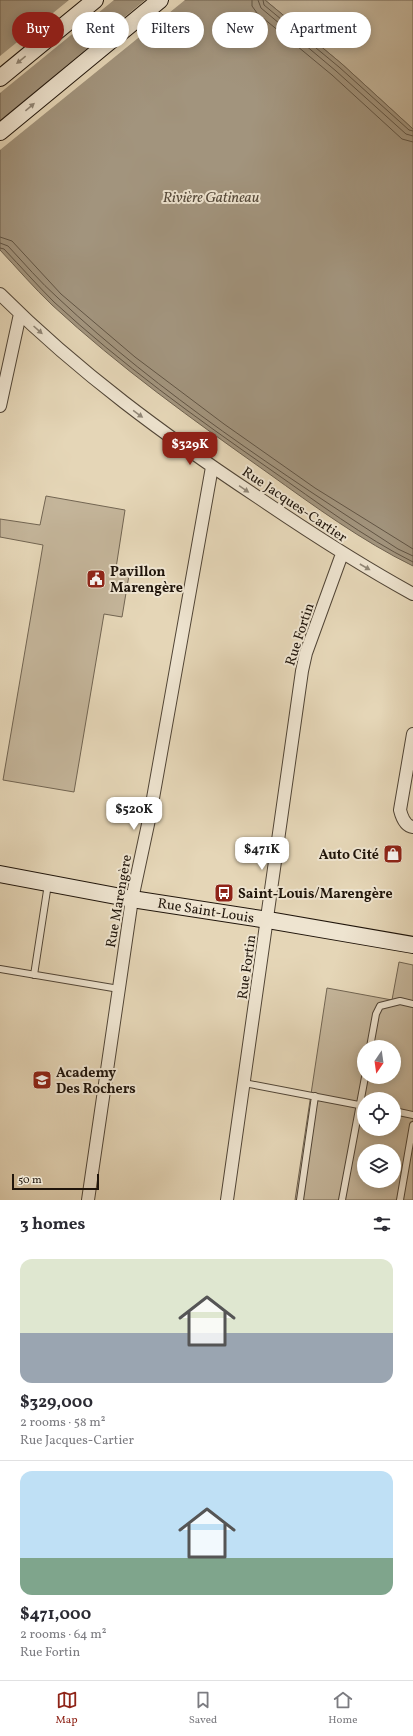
<!DOCTYPE html>
<html lang="en">
<head>
<meta charset="utf-8">
<style>
  body { margin:0; font-family:Vollkorn,serif; background:#f7f7f7; color:#2b2b33; height:100vh; display:flex; flex-direction:column; font-size:15px; white-space:nowrap }
  * { box-sizing:border-box; margin:0 }
  p { font-size:13px; color:#7c7c81 }
  .icon { flex:none; width:22px; height:22px; fill:none; stroke:currentColor; stroke-width:2; stroke-linecap:round; stroke-linejoin:round }
  .map { position:relative; height:1200px; overflow:hidden }
  .drawer { display:flex; flex-direction:column; background:#fff; flex:1 }
  .drawer>* { flex:none }
  .banner { position:absolute; left:12px; top:12px; width:389px; height:36px; display:flex; gap:8px }
  .needle { width:26px; rotate:193deg }
  .controls { position:absolute; left:357px; top:1040px; display:grid; gap:8px }
  .controls a { display:grid; place-items:center; width:44px; height:44px; border-radius:50%; background:#fff; box-shadow:0 2px 10px #0003; font-size:20px }
  .scale { position:absolute; left:12px; bottom:10px; width:87px; box-sizing:border-box; padding-left:4px; border:2px solid #20150b; border-top:0; font-size:11px; line-height:14px; white-space:nowrap; color:#20150b; -webkit-text-stroke:3px #eee4d0; paint-order:stroke }
  .price { position:absolute; translate:-50% -34px; padding:0 9px; border-radius:8px; background:#fff; color:#222; font-size:13px; line-height:26px; filter:drop-shadow(0 1px 2px #0008) }
  .price::after { content:''; position:absolute; left:50%; top:24px; width:12px; height:9px; margin-left:-6px; background:inherit; clip-path:polygon(0 0,100% 0,50% 100%) }
  .price.current { background:#8f2418; color:#fff }
  ul { padding:0; list-style:none }
  li { display:grid; align-content:center; gap:8px; height:212px; padding:0 20px }
  li+li { border-top:1px solid #e1e1e2 }
  li span { display:grid; place-items:center; height:124px; border-radius:12px; color:#555 }
  li>.icon { margin-inline-start:auto }
  span .icon { width:72px; height:72px; fill:#fffc; stroke-width:1 }
  li b { font-size:17px }
  h2 { display:flex; justify-content:space-between; align-items:center; height:48px; padding:0 20px; font-size:17px }
  .pill { padding:0 14px; border-radius:18px; background:#fff; box-shadow:0 2px 10px #0003; font-size:14px; line-height:36px }
  .pill.current { background:#8f2418; color:#fff }
  .tab-bar { display:flex; justify-content:space-around; align-items:center; height:56px; border-top:1px solid #e1e1e2; background:#fff; font-size:11px; color:#7c7c81 }
  .tab-bar a { display:grid; justify-items:center; gap:2px }
  .tab-bar .current { color:#8f2418 }
  .map>svg:first-child { display:block }
</style>
</head>
<body>
<div class="map">
<svg width="413" height="1200" viewBox="0 0 413 1200">
  <rect width="100%" height="100%" fill="#e5d6b7"/>
  <filter id="stains"><feTurbulence type="fractalNoise" baseFrequency=".005" numOctaves="4"/><feColorMatrix values="0 0 0 0 .2 0 0 0 0 .09 0 0 0 0 .02 0 0 0 .5 -.17"/></filter>
  <radialGradient id="worn" r=".72"><stop offset=".6" stop-color="#630" stop-opacity="0"/><stop offset="1" stop-color="#630" stop-opacity=".3"/></radialGradient>
  <path fill="#c4b59a" stroke="#726552" fill-rule="evenodd" d="M265 0H413V129L342 64Z
    M46 496 125 510 116 568 129 575 122 617 104 614 74 792 3 780 43 545 0 537V519L40 525Z
    M399 962 413 965V1200H295L327 988 392 1000ZM364 1047H394V1077H364ZM364 1099H394V1129H364ZM364 1151H394V1181H364Z"/>
  <path fill="#a2947d" stroke="#6e614f" d="M0 0H265L342 64 413 129V566C362 541 314 506 268 473 193 420 119 367 52 305 34 288 17 268 0 250Z"/>
  <path fill="#e5d6b7" d="M69 0H114L0 93V56Z
    M145 0H185L0 150V121Z"/>
  <g fill="none" stroke-linecap="round" stroke-linejoin="round">
    <path stroke="#615444" stroke-width="1" d="M252 0V6L257 13 332 75 402 139 413 142
      M258 0 261 8 336 71 406 134 413 136
      M263 0 264 5 339 67 409 130 413 131
      M0 237 12 241 61 294 135 357 224 424 315 488 413 549
      M0 243 8 246C24 263 40 282 58 298 160 394 281 473 398 549L413 556
      M0 248 4 249C21 267 37 285 54 302 121 364 196 418 271 470 317 502 363 537 413 562"/>
    <defs>
      <path id="service" d="M0 969 119 989
        M34 975 48 884
        M370 1047 376 1014 380 1006 400 1001 413 1004
        M244 1083 364 1106
        M394 1111 413 1115
        M300 1200 315 1096
        M342 1200 365 1077
        M400 1200 413 1125"/>
      <path id="minor" d="M0 294C78 372 167 437 259 498 309 532 360 565 413 594
        M0 406 20 314
        M413 734 400 810C402 818 405 826 413 827
        M88 1200 132 899 150 815 212 467
        M227 1200 302 671 306 653 342 554"/>
      <path id="secondary" d="M0 78 95 0
        M0 132 160 0
        M0 874 132 899 268 920 413 945"/>
    </defs>
    <use href="#service" stroke="#514536" stroke-width="8"/>
    <use href="#minor" stroke="#514536" stroke-width="14"/>
    <use href="#secondary" stroke="#20150b" stroke-width="18"/>
    <use href="#service" stroke="#eee4d0" stroke-width="6"/>
    <use href="#minor" stroke="#eee4d0" stroke-width="12"/>
    <use href="#secondary" stroke="#eee4d0" stroke-width="16"/>
  </g>
  <defs><path id="oneway-solid" d="M-6-.8H1V-3.2L6.5 0L1 3.2V.8H-6Z"/></defs>
  <g fill="#918777">
    <use href="#oneway-solid" transform="translate(21 60) rotate(141)"/>
    <use href="#oneway-solid" transform="translate(30 107) rotate(-40)"/>
    <use href="#oneway-solid" transform="translate(38 330) rotate(42)"/>
    <use href="#oneway-solid" transform="translate(138 414) rotate(36)"/>
    <use href="#oneway-solid" transform="translate(244 489) rotate(34)"/>
    <use href="#oneway-solid" transform="translate(365 567) rotate(30)"/>
  </g>
  <defs>
    <symbol id="civic-square" viewBox="-11 -11 22 22"><rect x="-9" y="-9" width="18" height="18" rx="4" fill="#8f2418" stroke="#eee4d0"/><path d="M-.6-6.5H3V-4.5H.6V-3L4-1V1h2V6H-6V1h2V-1L-.6-3ZM-1.2 2.5V6h2.4V2.5Z" fill="#fff"/></symbol>
    <symbol id="shop-square" viewBox="-11 -11 22 22"><rect x="-9" y="-9" width="18" height="18" rx="4" fill="#8f2418" stroke="#eee4d0"/><path d="M-5-2.5h2.3a2.7 3.5 0 0 1 5.4 0H5L5.5 6h-11ZM-1.5-2.5h3a1.5 2.3 0 0 0-3 0Z" fill="#fff"/></symbol>
    <symbol id="bus-square" viewBox="-11 -11 22 22"><rect x="-9" y="-9" width="18" height="18" rx="4" fill="#8f2418" stroke="#eee4d0"/><path d="M-5-6H5V4H4V6H2V4H-2V6H-4V4H-5ZM-3.5-4V0h7V-4ZM-3.5 1.2v1.5H-2V1.2ZM2 1.2v1.5H3.5V1.2Z" fill="#fff"/></symbol>
    <symbol id="school-square" viewBox="-11 -11 22 22"><rect x="-9" y="-9" width="18" height="18" rx="4" fill="#8f2418" stroke="#eee4d0"/><path d="M0-5L7-2L0 1L-7-2ZM-4 1L0 2.5L4 1V4Q0 6-4 4Z" fill="#fff"/></symbol>
  </defs>
  <g fill-rule="evenodd">
    <use href="#civic-square" x="85" y="568" width="22" height="22"/>
    <use href="#shop-square" x="382" y="843" width="22" height="22"/>
    <use href="#bus-square" x="213" y="882" width="22" height="22"/>
    <use href="#school-square" x="31" y="1069" width="22" height="22"/>
  </g>
  <g text-anchor="middle" stroke-width="4" stroke-linejoin="round" paint-order="stroke">
    <g font-size="14" fill="#20150b" stroke="#eee4d0">
      <text transform="translate(295 504) rotate(34)" y="5">Rue Jacques-Cartier</text>
      <text transform="translate(299 634) rotate(-72)" y="5">Rue Fortin</text>
      <text transform="translate(118 901) rotate(-80)" y="5">Rue Marengère</text>
      <text transform="translate(206 910) rotate(9)" y="5">Rue Saint-Louis</text>
      <text transform="translate(246 967) rotate(-82)" y="5">Rue Fortin</text>
    </g>
    <g font-size="14" font-weight="bold" fill="#20150b" stroke="#eee4d0" text-anchor="start">
      <text x="110" y="576">Pavillon<tspan x="110" dy="16">Marengère</tspan></text>
      <text x="379" y="859" text-anchor="end">Auto Cité</text>
      <text x="238" y="898">Saint-Louis/Marengère</text>
      <text x="56" y="1077">Academy<tspan x="56" dy="16">Des Rochers</tspan></text>
    </g>
    <g font-size="15" font-style="italic" fill="#544839" stroke="#eee4d0">
      <text x="211" y="202">Rivière Gatineau</text>
    </g>
  </g>
  <rect width="100%" height="100%" filter="url(#stains)"/>
  <rect width="100%" height="100%" fill="url(#worn)"/>
</svg>
<div class="controls">
<a><svg class="needle" viewBox="-14 -14 28 28"><path d="M0-13l5 13h-10z" fill="#e53935"/><path d="M0 13l5-13h-10z" fill="#7c7c81"/></svg></a>
<a><svg class="icon" aria-label="locate" viewBox="0 0 24 24"><circle cx="12" cy="12" r="6"/><path d="M12 2v4M12 18v4M2 12h4M18 12h4"/></svg></a>
<a><svg class="icon" aria-label="layers" viewBox="0 0 24 24"><path d="M12 4l9 5-9 5-9-5zM3 14l9 5 9-5"/></svg></a>
</div>
<div class="scale">50 m</div>
<b class="price current" style="left:190px;top:466px">$329K</b>
<b class="price" style="left:134px;top:831px">$520K</b>
<b class="price" style="left:262px;top:871px">$471K</b>
<div class="banner">
<a class="pill current">Buy</a>
<a class="pill">Rent</a>
<a class="pill">Filters</a>
<a class="pill">New</a>
<a class="pill">Apartment</a>
</div>
</div>
<section class="drawer">
<h2>3 homes<svg class="icon" aria-label="filters" viewBox="0 0 24 24"><path d="M4 7h16M4 17h16"/><circle cx="9" cy="7" r="2"/><circle cx="15" cy="17" r="2"/></svg></h2>
<ul>
<li><span style="background:linear-gradient(#dfe7d0 60%,#9aa5b1 0)"><svg class="icon" aria-label="home" viewBox="0 0 24 24"><path d="M3 11l9-7 9 7M6 9v11h12V9"/></svg></span><div><b>$329,000</b><p>2 rooms · 58 m²</p><p>Rue Jacques-Cartier</p></div></li>
<li><span style="background:linear-gradient(#bfe0f5 70%,#7fa58c 0)"><svg class="icon" aria-label="home" viewBox="0 0 24 24"><path d="M3 11l9-7 9 7M6 9v11h12V9"/></svg></span><div><b>$471,000</b><p>2 rooms · 64 m²</p><p>Rue Fortin</p></div></li>
</ul>
</section>
<nav class="tab-bar">
<a class="current"><svg class="icon" aria-label="map" viewBox="0 0 24 24"><path d="M3 6l6-2 6 2 6-2v14l-6 2-6-2-6 2zM9 4v14M15 6v14"/></svg>Map</a>
<a><svg class="icon" aria-label="saved" viewBox="0 0 24 24"><path d="M7 4h10v16l-5-4-5 4z"/></svg>Saved</a>
<a><svg class="icon" aria-label="home" viewBox="0 0 24 24"><path d="M3 11l9-7 9 7M6 9v11h12V9"/></svg>Home</a>
</nav>
</body>
</html>
